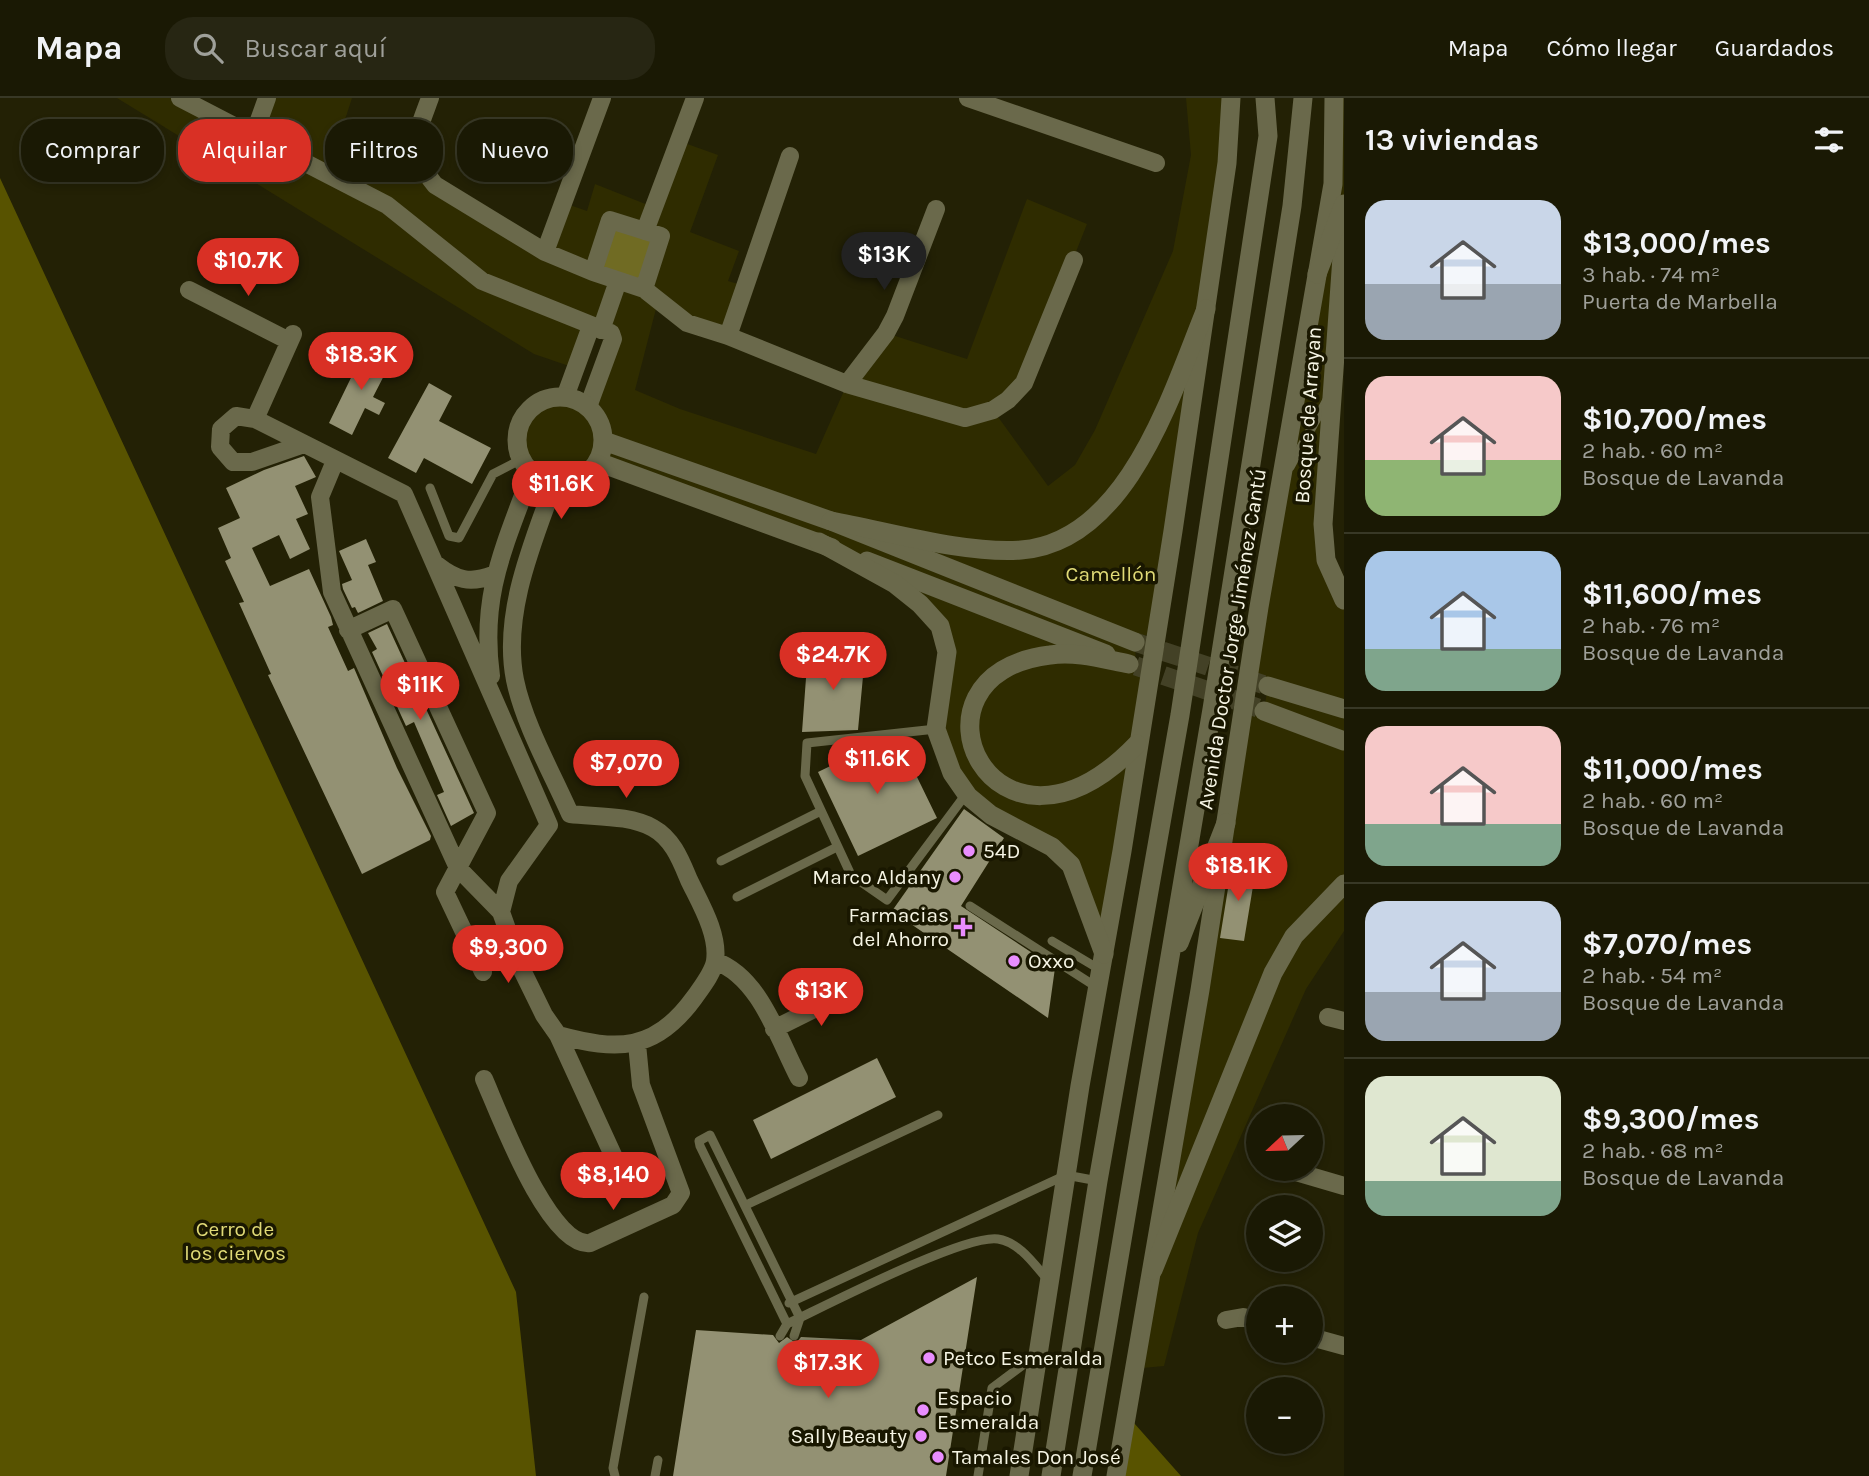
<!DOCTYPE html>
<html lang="es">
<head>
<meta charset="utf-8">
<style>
  body { margin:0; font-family:Karla,sans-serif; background:#272613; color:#f1f3f6; height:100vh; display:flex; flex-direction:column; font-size:26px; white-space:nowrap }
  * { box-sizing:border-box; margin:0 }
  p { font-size:23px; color:#9fa09a }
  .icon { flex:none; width:38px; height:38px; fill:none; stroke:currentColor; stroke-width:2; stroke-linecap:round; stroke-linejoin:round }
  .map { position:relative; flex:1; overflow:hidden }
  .drawer { display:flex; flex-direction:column; background:#1a1904; width:525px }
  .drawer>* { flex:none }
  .hud { position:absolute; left:21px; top:21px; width:665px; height:63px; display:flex; gap:14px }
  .needle { width:46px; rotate:248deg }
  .tools { position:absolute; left:1246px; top:1006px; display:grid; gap:14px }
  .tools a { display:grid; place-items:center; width:77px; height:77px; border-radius:50%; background:#1a1904; box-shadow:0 4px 10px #0003,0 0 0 2px #383826; font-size:35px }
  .price { position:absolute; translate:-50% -60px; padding:0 16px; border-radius:24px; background:#d93025; color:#fff; font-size:23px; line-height:46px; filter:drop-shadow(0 2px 4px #0008) }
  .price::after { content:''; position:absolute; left:50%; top:42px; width:21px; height:16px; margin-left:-10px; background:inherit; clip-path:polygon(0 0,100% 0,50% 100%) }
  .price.active { background:#222; color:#fff }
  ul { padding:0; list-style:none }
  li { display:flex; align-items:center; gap:21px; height:175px; padding:0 21px }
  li+li { border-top:2px solid #383826 }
  li span { display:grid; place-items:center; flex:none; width:196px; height:140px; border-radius:21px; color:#555 }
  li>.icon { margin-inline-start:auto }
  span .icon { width:84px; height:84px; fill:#fffc; stroke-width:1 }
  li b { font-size:30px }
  h2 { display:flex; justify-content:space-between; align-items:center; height:84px; padding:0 21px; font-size:30px }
  .chip { padding:0 24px; border-radius:28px; background:#1a1904; box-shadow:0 4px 10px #0003,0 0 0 2px #383826; font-size:24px; line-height:63px }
  .chip.active { background:#d93025; color:#fff }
  header { display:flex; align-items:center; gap:42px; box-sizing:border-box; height:98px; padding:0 35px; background:#1a1904; border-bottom:2px solid #383826 }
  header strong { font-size:33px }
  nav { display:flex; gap:38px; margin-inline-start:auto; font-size:24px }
  .search { width:490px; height:63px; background:#272613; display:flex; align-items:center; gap:18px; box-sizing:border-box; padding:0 24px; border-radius:28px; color:#9fa09a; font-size:26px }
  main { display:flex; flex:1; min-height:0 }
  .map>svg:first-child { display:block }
</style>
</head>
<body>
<header>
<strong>Mapa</strong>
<div class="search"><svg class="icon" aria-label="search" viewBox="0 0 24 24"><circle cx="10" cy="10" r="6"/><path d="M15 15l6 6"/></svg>Buscar aquí</div>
<nav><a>Mapa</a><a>Cómo llegar</a><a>Guardados</a></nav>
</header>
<main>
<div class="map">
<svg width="1344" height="1378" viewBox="0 0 1344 1378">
  <rect width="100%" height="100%" fill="#232105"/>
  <path fill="#2f2c00" d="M117 0H180L253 39 267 0H352L341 34 423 72 545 154 564 105 587 113 595 86 653 109 679 43 718 57 690 134 739 153 728 183 745 188 728 238 658 203 635 292 680 311 816 356 847 286 886 235 967 261 1027 101 1087 126 1024 285 993 312 1048 388 1075 367 1095 332 1173 153 1191 57 1186 0H1231L1157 530 1135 544 1136 568 1148 585 1104 856 1071 767 991 717 943 654 945 541 895 486 599 364C584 379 569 391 547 383 486 358 529 272 588 309L613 241 591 228 575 270 534 256Z
    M1334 0H1344V131L1323 426 1344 502V833L1306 891 1198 1135 1164 1268 1132 1271 1244 605 1264 612 1268 588 1248 578 1302 268Z"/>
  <path fill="#585300" d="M0 80 516 1194 536 1378H0Z
    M1126 1316 1181 1378H1116Z"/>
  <path fill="#706b23" d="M610 122 661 138 644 191 593 174Z"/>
  <path fill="#939173" d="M365 251 391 264 373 299 385 305 379 317 365 310 352 337 329 325Z
    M429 285 452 298 439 323 491 350 472 386 424 360 416 375 388 360Z
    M304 358 316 379 295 388 308 416 296 421 310 451 290 461 279 437 252 450 270 488 309 471 331 519 333 527 328 529 348 573 354 570 397 670 431 738 430 742 362 776 268 577 271 576 239 505 244 504 225 463 231 460 218 430 240 420 226 390 264 372Z
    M366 441 376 464 368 467 383 503 358 515 355 509 352 510 343 491 342 486 352 482 339 453Z
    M387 526 474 715 451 728 437 697 444 694 414 624 406 628 372 554 377 551 368 535Z
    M808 553 865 557 858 632 802 634Z
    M899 642 937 720 858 758 818 674 880 644Z
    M964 711 1004 740 961 808 1055 870 1048 920 892 813Z
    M1232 766 1256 770 1244 843 1220 840Z
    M877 960 896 999 771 1061 753 1022Z
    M977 1179 946 1378H673L696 1232 773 1237 779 1245 787 1239 796 1245 801 1239 861 1242Z"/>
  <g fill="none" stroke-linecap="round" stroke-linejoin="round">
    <path stroke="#434126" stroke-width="19" stroke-dasharray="19 10" stroke-linecap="butt" d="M1135 544 1268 588
      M1136 568 1258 610"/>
    <path stroke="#6a694b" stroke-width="9" d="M1290 369 1327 302
      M430 390 449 438 459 440 493 376 522 361
      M936 631 807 645 805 678 851 777 887 802 966 696
      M721 763 821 713
      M737 799 837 749
      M970 808 1098 890
      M1052 843 1099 871
      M746 1107 938 1017
      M789 1205 1066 1077 1098 1083
      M787 1226 700 1048 699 1043 710 1037 800 1220 794 1238
      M780 1238 787 1226C825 1208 964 1136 998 1141 1019 1144 1034 1166 1047 1181
      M615 1378 613 1370 644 1199
      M655 1378 658 1362
      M978 1378 992 1290 1035 1258"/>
    <path stroke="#6a694b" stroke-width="18" d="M180 0 387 107 482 183 611 235 613 241 588 309
      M430 0C416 38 407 52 435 87L545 154 593 174
      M968 0 1156 65
      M253 39 267 0
      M610 122 661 138 644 191 593 174Z
      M645 133 695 0
      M545 154 602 0
      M644 191 687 225 728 238 847 286 965 320 993 312 1008 302 1024 285 1074 162
      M189 192 289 243
      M601 232 618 183
      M728 238 790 58
      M847 286 886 235 895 218 936 111
      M565 299 591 228
      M255 321 293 236
      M304 346 252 364H233L220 349 221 331 236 318 255 321 404 396 549 727 509 783 501 814 521 870 544 917 558 937 618 1068
      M335 363 320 399 332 494 458 770 501 814
      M554 386C532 446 502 517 515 582 524 626 552 675 570 716 596 719 630 717 653 730 673 741 681 763 689 782 700 805 719 836 715 863 713 875 701 890 694 900 655 954 617 953 558 937
      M437 467C456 482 470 486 493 477
      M348 532 393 511 487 715 445 794 483 874
      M491 578C480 497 504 450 531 376
      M715 863C760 879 778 940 799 980
      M1328 919 1344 923
      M774 931 850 893
      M484 981C499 1015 549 1150 590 1145L673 1107 681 1095 641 987 637 946
      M1286 1071 1344 1088
      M1226 1222 1243 1219 1258 1223
      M1311 1239 1344 1248"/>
    <path stroke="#6a694b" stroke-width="19" d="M1344 131 1323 426 1326 462 1344 502
      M517 342a43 43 0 1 1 86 0a43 43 0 1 1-86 0Z
      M604 343 831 423 1135 544
      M598 364 832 450
      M867 463 1106 556
      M1268 588 1344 611
      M1264 613 1344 643
      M1019 1378 1080 988 1122 753 1173 433 1227 65 1231 0
      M1116 1378 1200 892 1259 509 1333 86 1334 0"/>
    <path stroke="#6a694b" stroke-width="19" d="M1317 176 1344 106
      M831 423C887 433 964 456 1021 452 1128 444 1172 294 1206 211
      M819 444 895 486 920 506 940 528 947 554 936 631 952 675 968 698 991 717 1052 749 1071 767 1104 856
      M1129 566C1103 561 1076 553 1050 557 891 576 994 795 1137 646
      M1179 845 1226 725
      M1153 1172 1273 875 1294 838 1344 786
      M1051 1378 1098 1083 1180 617 1268 38 1265 0
      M1082 1378 1212 611 1292 108 1303 0"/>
  </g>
  <g fill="#e98dfe" stroke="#191700" stroke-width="2.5">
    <circle cx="969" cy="753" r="7"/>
    <circle cx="955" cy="779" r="7"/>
    <path d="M959.5 818.5h7v7h7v7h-7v7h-7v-7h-7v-7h7z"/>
    <circle cx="1014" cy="863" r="7"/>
    <circle cx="929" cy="1260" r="7"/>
    <circle cx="923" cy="1312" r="7"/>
    <circle cx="921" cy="1338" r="7"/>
    <circle cx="938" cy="1359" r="7"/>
  </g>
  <g text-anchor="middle" stroke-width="7" stroke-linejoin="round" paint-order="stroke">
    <g font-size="21" fill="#f6f5e4" stroke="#191700">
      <text transform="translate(1308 317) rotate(-86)" y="7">Bosque de Arrayan</text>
      <text transform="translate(1232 541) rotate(-81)" y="7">Avenida Doctor Jorge Jiménez Cantú</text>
    </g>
    <g font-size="21" fill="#e0da76" stroke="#191700">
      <text x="1111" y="483">Camellón</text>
      <text x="235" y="1138">Cerro de<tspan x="235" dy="24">los ciervos</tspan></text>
    </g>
    <g font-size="21" fill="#f6f5e4" stroke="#191700" text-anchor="start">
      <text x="983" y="760">54D</text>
      <text x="941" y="786" text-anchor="end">Marco Aldany</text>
      <text x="949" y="824" text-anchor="end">Farmacias<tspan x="949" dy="24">del Ahorro</tspan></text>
      <text x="1028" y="870">Oxxo</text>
      <text x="943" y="1267">Petco Esmeralda</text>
      <text x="937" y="1307">Espacio<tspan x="937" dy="24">Esmeralda</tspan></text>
      <text x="907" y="1345" text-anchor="end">Sally Beauty</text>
      <text x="952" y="1366">Tamales Don José</text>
    </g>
  </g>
</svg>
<div class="tools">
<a><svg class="needle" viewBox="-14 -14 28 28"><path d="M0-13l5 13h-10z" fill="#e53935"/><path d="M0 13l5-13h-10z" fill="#9fa09a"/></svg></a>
<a><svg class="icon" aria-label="layers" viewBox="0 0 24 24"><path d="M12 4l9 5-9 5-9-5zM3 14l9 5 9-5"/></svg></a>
<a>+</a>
<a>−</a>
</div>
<b class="price active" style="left:884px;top:194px">$13K</b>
<b class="price" style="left:248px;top:200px">$10.7K</b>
<b class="price" style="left:361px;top:294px">$18.3K</b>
<b class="price" style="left:561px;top:423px">$11.6K</b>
<b class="price" style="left:833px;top:594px">$24.7K</b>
<b class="price" style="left:420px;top:624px">$11K</b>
<b class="price" style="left:877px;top:698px">$11.6K</b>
<b class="price" style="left:626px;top:702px">$7,070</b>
<b class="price" style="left:1238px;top:805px">$18.1K</b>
<b class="price" style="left:508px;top:887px">$9,300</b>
<b class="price" style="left:821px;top:930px">$13K</b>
<b class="price" style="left:613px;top:1114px">$8,140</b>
<b class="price" style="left:828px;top:1302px">$17.3K</b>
<div class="hud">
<a class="chip">Comprar</a>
<a class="chip active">Alquilar</a>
<a class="chip">Filtros</a>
<a class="chip">Nuevo</a>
</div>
</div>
<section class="drawer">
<h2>13 viviendas<svg class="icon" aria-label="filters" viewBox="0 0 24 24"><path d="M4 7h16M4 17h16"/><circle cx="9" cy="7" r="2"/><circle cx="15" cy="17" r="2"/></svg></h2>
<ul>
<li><span style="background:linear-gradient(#c9d6e8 60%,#9aa5b1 0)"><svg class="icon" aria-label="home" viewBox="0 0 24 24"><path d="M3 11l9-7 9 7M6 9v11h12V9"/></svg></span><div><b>$13,000/mes</b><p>3 hab. · 74 m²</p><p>Puerta de Marbella</p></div></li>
<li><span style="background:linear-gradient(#f6c9c9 60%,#8fb573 0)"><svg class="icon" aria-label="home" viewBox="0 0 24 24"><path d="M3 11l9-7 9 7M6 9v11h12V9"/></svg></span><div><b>$10,700/mes</b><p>2 hab. · 60 m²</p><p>Bosque de Lavanda</p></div></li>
<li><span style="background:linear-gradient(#a9c7e8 70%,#7fa58c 0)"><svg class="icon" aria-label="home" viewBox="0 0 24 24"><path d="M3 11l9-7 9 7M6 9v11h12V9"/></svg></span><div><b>$11,600/mes</b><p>2 hab. · 76 m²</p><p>Bosque de Lavanda</p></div></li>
<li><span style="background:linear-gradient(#f6c9c9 70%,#7fa58c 0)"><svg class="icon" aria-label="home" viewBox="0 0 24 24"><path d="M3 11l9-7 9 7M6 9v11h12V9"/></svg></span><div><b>$11,000/mes</b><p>2 hab. · 60 m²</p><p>Bosque de Lavanda</p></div></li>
<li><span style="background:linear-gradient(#c9d6e8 65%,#9aa5b1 0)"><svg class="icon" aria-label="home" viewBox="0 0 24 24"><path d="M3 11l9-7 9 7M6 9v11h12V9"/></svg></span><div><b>$7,070/mes</b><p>2 hab. · 54 m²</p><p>Bosque de Lavanda</p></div></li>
<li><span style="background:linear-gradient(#dfe7d0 75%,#7fa58c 0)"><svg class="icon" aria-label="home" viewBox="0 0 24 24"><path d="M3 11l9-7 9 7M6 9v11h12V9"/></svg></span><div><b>$9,300/mes</b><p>2 hab. · 68 m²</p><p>Bosque de Lavanda</p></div></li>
</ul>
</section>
</main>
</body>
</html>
